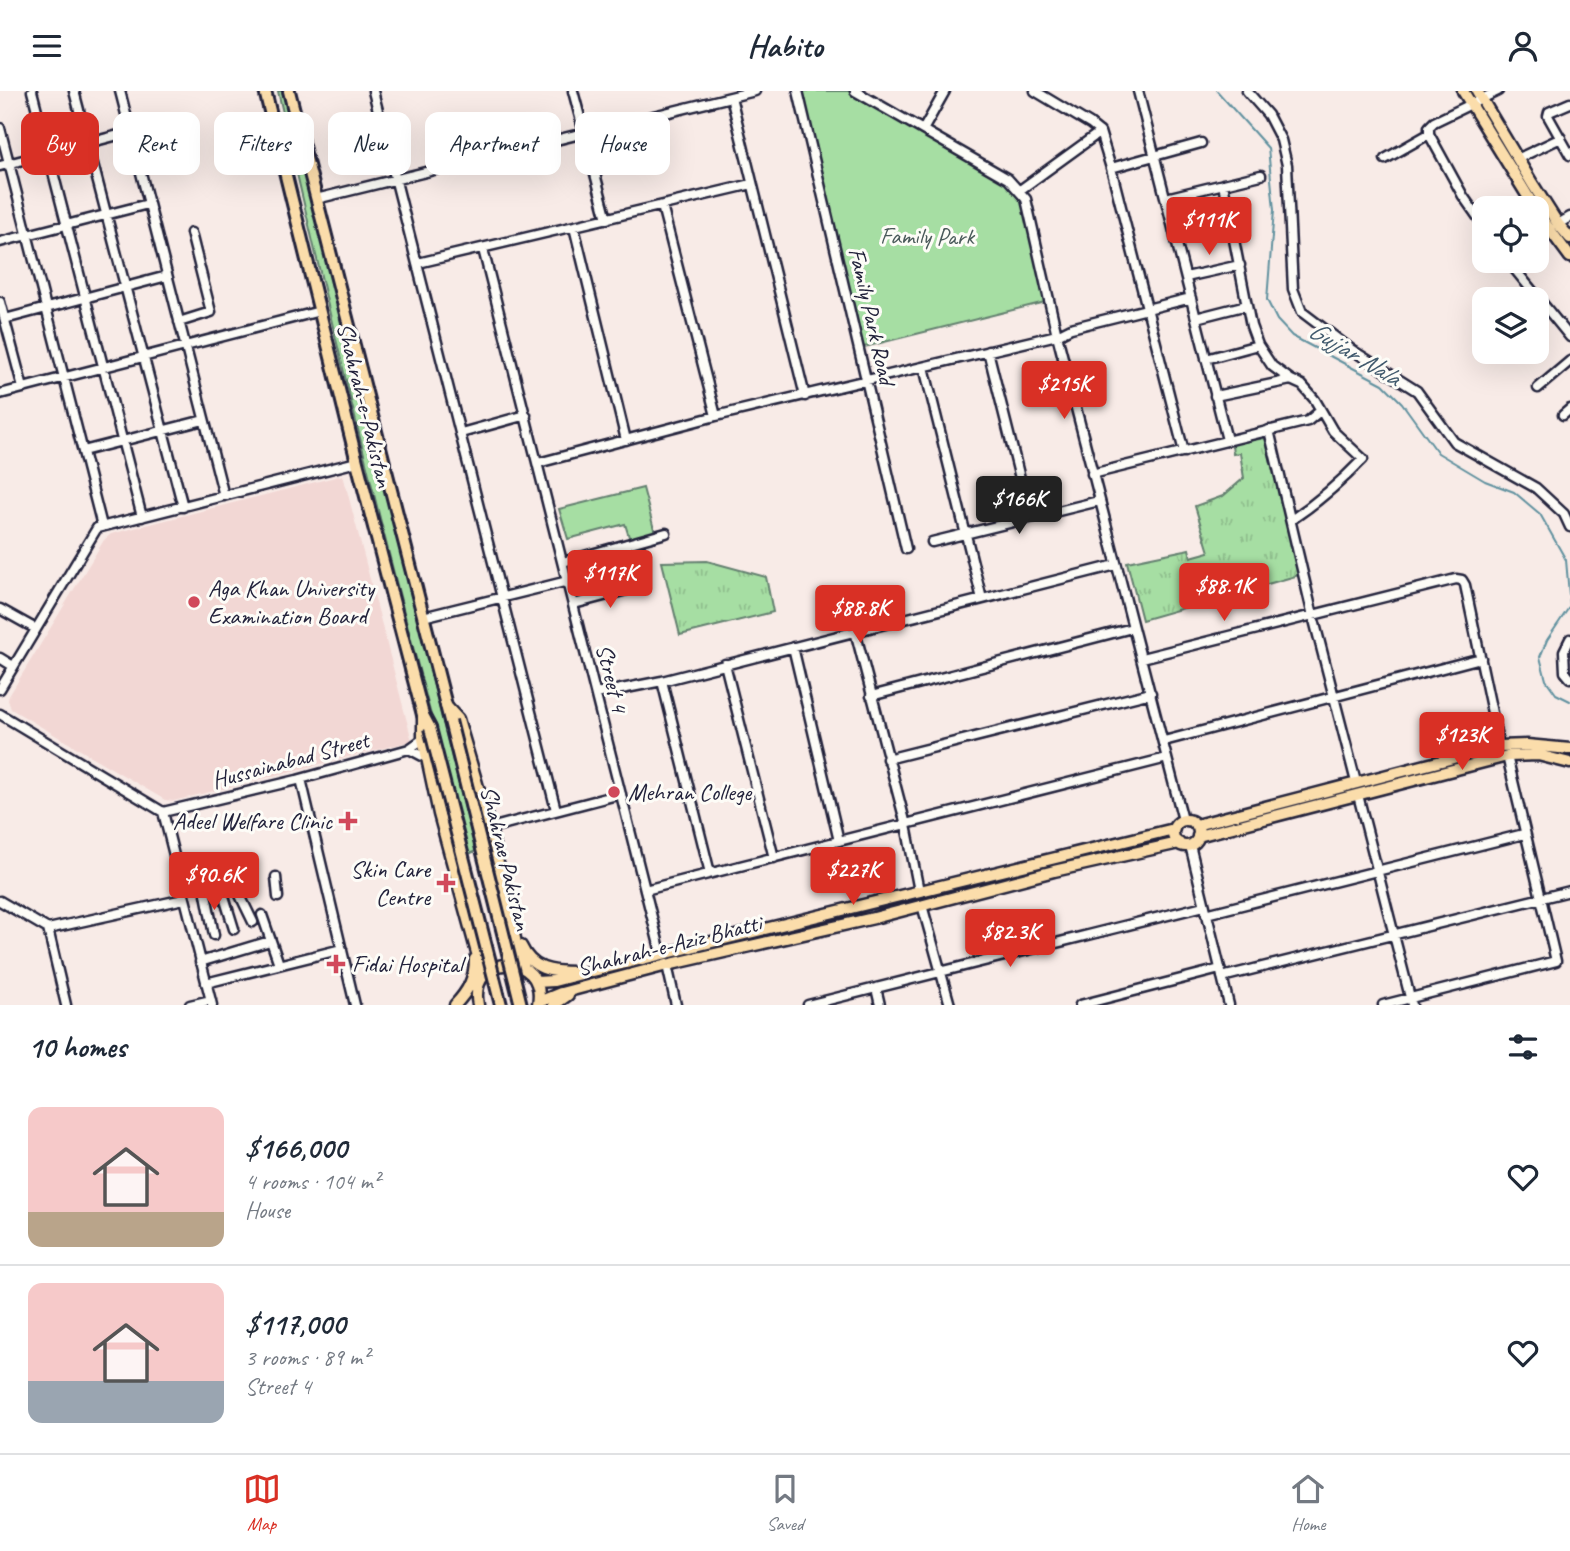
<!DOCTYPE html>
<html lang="en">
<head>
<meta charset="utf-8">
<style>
  body { margin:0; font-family:Caveat,sans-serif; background:#f2f2f3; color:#1f2937; height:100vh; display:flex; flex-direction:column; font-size:26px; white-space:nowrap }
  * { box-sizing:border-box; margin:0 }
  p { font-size:23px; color:#747a83 }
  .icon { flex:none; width:38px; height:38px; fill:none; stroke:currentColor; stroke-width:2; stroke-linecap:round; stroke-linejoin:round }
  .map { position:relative; height:914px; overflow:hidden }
  .drawer { display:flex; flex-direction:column; background:#fff; flex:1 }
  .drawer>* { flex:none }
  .hud { position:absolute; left:21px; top:21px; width:700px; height:63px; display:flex; gap:14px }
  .tools { position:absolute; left:1472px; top:105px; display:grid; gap:14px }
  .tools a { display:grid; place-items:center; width:77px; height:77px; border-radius:14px; background:#fff; box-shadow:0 7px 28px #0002; font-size:35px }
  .price { position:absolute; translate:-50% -60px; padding:0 16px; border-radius:7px; background:#d93025; color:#fff; font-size:23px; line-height:46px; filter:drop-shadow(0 2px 4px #0008) }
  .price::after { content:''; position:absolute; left:50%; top:42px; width:21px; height:16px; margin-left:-10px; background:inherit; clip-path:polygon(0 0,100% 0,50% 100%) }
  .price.selected { background:#222; color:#fff }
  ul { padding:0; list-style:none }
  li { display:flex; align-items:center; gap:21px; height:175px; padding:0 28px }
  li+li { border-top:2px solid #e0e1e3 }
  li span { display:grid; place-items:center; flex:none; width:196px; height:140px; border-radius:14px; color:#555 }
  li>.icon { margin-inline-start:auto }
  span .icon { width:84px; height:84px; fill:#fffc; stroke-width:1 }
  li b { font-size:30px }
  h2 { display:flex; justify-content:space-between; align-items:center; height:84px; padding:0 28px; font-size:30px }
  .pill { padding:0 24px; border-radius:14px; background:#fff; box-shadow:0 7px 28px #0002; font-size:24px; line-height:63px }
  .pill.selected { background:#d93025; color:#fff }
  header { display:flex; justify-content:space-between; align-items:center; height:91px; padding:0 28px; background:#fff; font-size:32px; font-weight:600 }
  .menu { display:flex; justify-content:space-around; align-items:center; height:98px; border-top:2px solid #e0e1e3; background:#fff; font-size:19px; color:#747a83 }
  .menu a { display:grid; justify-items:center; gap:4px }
  .menu .selected { color:#d93025 }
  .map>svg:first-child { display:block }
</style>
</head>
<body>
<header><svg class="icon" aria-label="menu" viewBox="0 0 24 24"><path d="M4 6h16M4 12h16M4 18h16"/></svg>Habito<svg class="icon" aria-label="person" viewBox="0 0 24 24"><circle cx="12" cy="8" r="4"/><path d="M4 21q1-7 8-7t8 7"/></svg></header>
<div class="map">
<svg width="1570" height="914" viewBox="0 0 1570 914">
  <defs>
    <pattern id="grass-tufts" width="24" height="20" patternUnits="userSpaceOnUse" patternTransform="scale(1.75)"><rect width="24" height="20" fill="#a6dea3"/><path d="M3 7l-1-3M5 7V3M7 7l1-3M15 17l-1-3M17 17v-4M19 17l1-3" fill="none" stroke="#8fbe8d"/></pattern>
  </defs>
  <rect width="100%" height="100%" fill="#f8ebe7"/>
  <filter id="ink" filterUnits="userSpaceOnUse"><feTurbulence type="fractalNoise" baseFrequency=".0143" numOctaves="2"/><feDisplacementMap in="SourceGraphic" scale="14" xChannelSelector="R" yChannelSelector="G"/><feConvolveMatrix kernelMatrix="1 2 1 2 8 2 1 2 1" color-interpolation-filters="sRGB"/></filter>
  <g filter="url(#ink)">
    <path fill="#f2d7d4" d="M343 384 412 650 174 710 165 709 11 618 8 609 9 605 104 449 111 443Z"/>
    <path fill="url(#grass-tufts)" stroke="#64806f" stroke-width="2" d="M1265 347 1299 484 1142 529 1127 471 1185 459 1189 458 1191 466 1209 461 1195 415 1223 405 1244 387 1240 362 1233 363 1232 353Z
      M707 470 766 486 773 521 680 544 662 471Z"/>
    <path fill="#a6dea3" stroke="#64806f" stroke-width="2" d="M278 0H282C355 251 409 508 476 760L469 763C398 510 336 255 278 0Z
      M798 0H854L1020 99 1049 210 860 257Z
      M643 397 655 442 630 449 625 433 568 448 559 418Z
      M625 457 634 493 587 505 577 469Z"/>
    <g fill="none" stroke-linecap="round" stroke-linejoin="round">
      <path stroke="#60919f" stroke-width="2" d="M1217 0 1268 57 1274 119 1267 209 1277 229 1292 245 1383 293 1402 312 1438 362 1485 390 1514 401 1540 423 1566 469 1570 515 1547 549 1540 566 1546 589 1556 603 1570 610"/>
      <defs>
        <path id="minor" d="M32 0 142 426
          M74 0 183 416
          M120 0 224 405
          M373 0 556 719
          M573 0 607 128
          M798 0 906 458
          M855 0 1008 88 1026 108 1057 244 1183 729
          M1035 0 1090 33 1100 41 1111 77 1184 361
          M1138 0 1227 349
          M1247 0 1268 24 1281 49 1287 74 1293 198 1302 221 1352 259 1417 300 1454 351 1536 397 1564 423 1570 436
          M731 6 805 305
          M1570 12 1549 21 1548 25 1570 64
          M0 37 102 435
          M923 39 945 0
          M1385 68 1429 43
          M1517 68 1561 47
          M0 75 130 41
          M1111 77 1201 52
          M1223 93 1251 235 1258 254 1272 275 1291 289 1302 294 1315 309 1333 340 1363 368C1340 392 1318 411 1291 429
          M1020 99 1100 41
          M1166 107 1261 84
          M316 108 755 0
          M662 115 716 325
          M1558 133 1570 126
          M1484 135 1463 105 1429 43V36L1434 31 1498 0
          M574 136 626 349
          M1177 147 1232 133
          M0 151 148 113
          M483 158 661 862
          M1508 170 1570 246
          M418 172 752 93
          M1186 186 1240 174
          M0 211 23 297
          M1196 227 1247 214
          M5 228 167 185
          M179 231 211 221 191 142
          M988 260 1030 427
          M1206 268 1258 254
          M924 276 982 508
          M1538 297 1570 270
          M0 303 320 220
          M1215 305 1291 289
          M1563 324 1570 318
          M1269 339 1313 525 1356 691
          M461 342 526 324
          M83 360 204 329
          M538 372 716 325 1057 244 1071 237 1191 207
          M1092 383 1308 330 1320 320
          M932 451 1099 410
          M563 471 666 442
          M574 513 638 496 627 453
          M0 518 36 538
          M423 526 568 490
          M855 540 906 734 919 800
          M1570 548 1564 560 1565 581 1570 587
          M793 556 839 750
          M0 567 13 575
          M1142 567 1456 488 1462 489 1465 494 1499 655
          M725 573 774 767
          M662 590 710 782
          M0 598 97 437 357 371
          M596 603 662 590 1116 474
          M871 605 1132 537
          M0 623 163 721 212 914
          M1164 650 1481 567
          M409 658 428 668
          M887 668 1151 602
          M301 688 355 914
          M1358 704 1412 914
          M163 721 297 689 409 658 423 648
          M490 737 621 703
          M1190 754 1229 914
          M276 786 278 806
          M236 796 253 831
          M222 799 234 838
          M645 799 1167 667
          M206 803 214 844
          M0 810 48 838 66 914
          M922 814 950 914
          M1206 823 1524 743
          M262 824 279 873
          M48 838 184 808
          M200 871 270 850
          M667 874 676 914
          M1222 886 1570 800
          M206 892 342 858
          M876 897 880 914
          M190 914 211 909
          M808 914 1204 815
          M1080 914 1220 878
          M1383 914 1556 870 1507 665"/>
        <path id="major" d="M1463 0 1535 117
          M1477 0 1532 92 1558 133 1570 147
          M1536 120 1570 166
          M446 615 458 628 490 737 516 852 524 877
          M423 624V648L439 723 483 884
          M1173 742a13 13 0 1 1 26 0a13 13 0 1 1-26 0Z
          M1196 734 1499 655 1527 654 1570 658
          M1198 745 1507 665 1538 664 1570 672
          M521 855C532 879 551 881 575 881
          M536 891 554 890 589 881 1174 738
          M539 911 561 902 667 874 874 827 1054 780 1179 752
          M455 914C468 900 475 888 475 868
          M478 914C467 861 548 860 538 913
          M554 914 568 904"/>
        <path id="highway" d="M265 0 357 371 423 624 430 637
          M289 0 450 630"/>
      </defs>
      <use href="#minor" stroke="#22223b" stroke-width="13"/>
      <use href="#major" stroke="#22223b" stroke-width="15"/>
      <use href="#highway" stroke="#22223b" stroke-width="16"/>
      <use href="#minor" stroke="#fdfcf7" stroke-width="8"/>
      <use href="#major" stroke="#fbddab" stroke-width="10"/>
      <use href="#highway" stroke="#fbddab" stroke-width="10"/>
      <defs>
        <path id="highway-bridge" d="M450 630 521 914
          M430 637 501 914"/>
      </defs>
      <use href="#highway-bridge" stroke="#22223b" stroke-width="16" stroke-linecap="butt"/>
      <use href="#highway-bridge" stroke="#fbddab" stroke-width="10"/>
    </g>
  </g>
  <g fill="#d1495b" stroke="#fdfcf7" stroke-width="2.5">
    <circle cx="194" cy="511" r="7"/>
    <circle cx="614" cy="701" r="7"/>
    <path d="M344.5 719.5h7v7h7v7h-7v7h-7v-7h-7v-7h7z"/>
    <path d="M442.5 781.5h7v7h7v7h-7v7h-7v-7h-7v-7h7z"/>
    <path d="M332.5 862.5h7v7h7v7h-7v7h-7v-7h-7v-7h7z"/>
  </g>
  <g text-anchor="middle" stroke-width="6" stroke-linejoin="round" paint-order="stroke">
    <g font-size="24" fill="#4a5a5a" stroke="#fdfcf7">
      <text x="927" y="153">Family Park</text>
    </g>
    <g font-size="24" fill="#22223b" stroke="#fdfcf7">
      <text transform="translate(872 225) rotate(77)" y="8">Family Park Road</text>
      <text transform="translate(365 314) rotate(76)" y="8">Shahrah-e-Pakistan</text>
      <text transform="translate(612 587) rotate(76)" y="8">Street 4</text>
      <text transform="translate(290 669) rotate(-15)" y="8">Hussainabad Street</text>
      <text transform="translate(506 767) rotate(76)" y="8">Shahrae Pakistan</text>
      <text transform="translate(669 854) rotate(-14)" y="8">Shahrah-e-Aziz Bhatti</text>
    </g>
    <g font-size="24" fill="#22223b" stroke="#fdfcf7" text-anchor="start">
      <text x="208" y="505">Aga Khan University<tspan x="208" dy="28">Examination Board</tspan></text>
      <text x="628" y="709">Mehran College</text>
      <text x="332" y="738" text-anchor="end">Adeel Welfare Clinic</text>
      <text x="430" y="786" text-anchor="end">Skin Care<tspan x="430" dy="28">Centre</tspan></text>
      <text x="352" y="881">Fidai Hospital</text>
    </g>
    <g font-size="26" font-style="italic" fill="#415a6d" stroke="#fdfcf7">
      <text transform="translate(1355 262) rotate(31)" y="9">Gujjar Nala</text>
    </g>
  </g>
</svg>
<div class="tools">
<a><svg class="icon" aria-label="locate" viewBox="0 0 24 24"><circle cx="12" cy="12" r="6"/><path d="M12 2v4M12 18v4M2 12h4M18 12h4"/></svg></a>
<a><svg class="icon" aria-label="layers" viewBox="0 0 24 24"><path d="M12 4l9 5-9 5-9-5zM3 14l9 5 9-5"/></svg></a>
</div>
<b class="price" style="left:1209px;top:166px">$111K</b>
<b class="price" style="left:1064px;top:330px">$215K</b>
<b class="price selected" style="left:1019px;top:445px">$166K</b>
<b class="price" style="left:610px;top:519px">$117K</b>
<b class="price" style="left:1224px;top:532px">$88.1K</b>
<b class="price" style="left:860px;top:554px">$88.8K</b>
<b class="price" style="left:1462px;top:681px">$123K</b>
<b class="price" style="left:853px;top:816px">$227K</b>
<b class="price" style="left:214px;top:821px">$90.6K</b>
<b class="price" style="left:1010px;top:878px">$82.3K</b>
<div class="hud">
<a class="pill selected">Buy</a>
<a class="pill">Rent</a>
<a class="pill">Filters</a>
<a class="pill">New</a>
<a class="pill">Apartment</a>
<a class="pill">House</a>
</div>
</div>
<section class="drawer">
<h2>10 homes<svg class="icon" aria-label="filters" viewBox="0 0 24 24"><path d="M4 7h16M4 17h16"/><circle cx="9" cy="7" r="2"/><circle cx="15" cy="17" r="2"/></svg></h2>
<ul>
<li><span style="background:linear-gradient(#f6c9c9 75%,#b9a48a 0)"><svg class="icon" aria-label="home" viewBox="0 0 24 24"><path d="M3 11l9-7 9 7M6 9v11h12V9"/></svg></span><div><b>$166,000</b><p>4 rooms · 104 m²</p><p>House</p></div><svg class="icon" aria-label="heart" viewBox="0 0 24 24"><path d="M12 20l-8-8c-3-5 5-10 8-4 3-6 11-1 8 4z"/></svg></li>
<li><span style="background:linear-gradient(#f6c9c9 70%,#9aa5b1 0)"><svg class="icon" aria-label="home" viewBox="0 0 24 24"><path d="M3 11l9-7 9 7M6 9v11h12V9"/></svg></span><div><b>$117,000</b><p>3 rooms · 89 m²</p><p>Street 4</p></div><svg class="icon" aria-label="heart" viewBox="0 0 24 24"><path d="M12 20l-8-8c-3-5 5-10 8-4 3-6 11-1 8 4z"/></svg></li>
</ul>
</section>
<nav class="menu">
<a class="selected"><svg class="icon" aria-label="map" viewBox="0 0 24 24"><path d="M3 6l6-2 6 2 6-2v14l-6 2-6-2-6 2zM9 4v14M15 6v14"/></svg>Map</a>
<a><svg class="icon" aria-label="saved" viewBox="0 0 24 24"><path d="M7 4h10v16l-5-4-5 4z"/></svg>Saved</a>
<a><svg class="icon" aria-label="home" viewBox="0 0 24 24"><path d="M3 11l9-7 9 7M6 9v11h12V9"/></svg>Home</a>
</nav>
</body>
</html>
